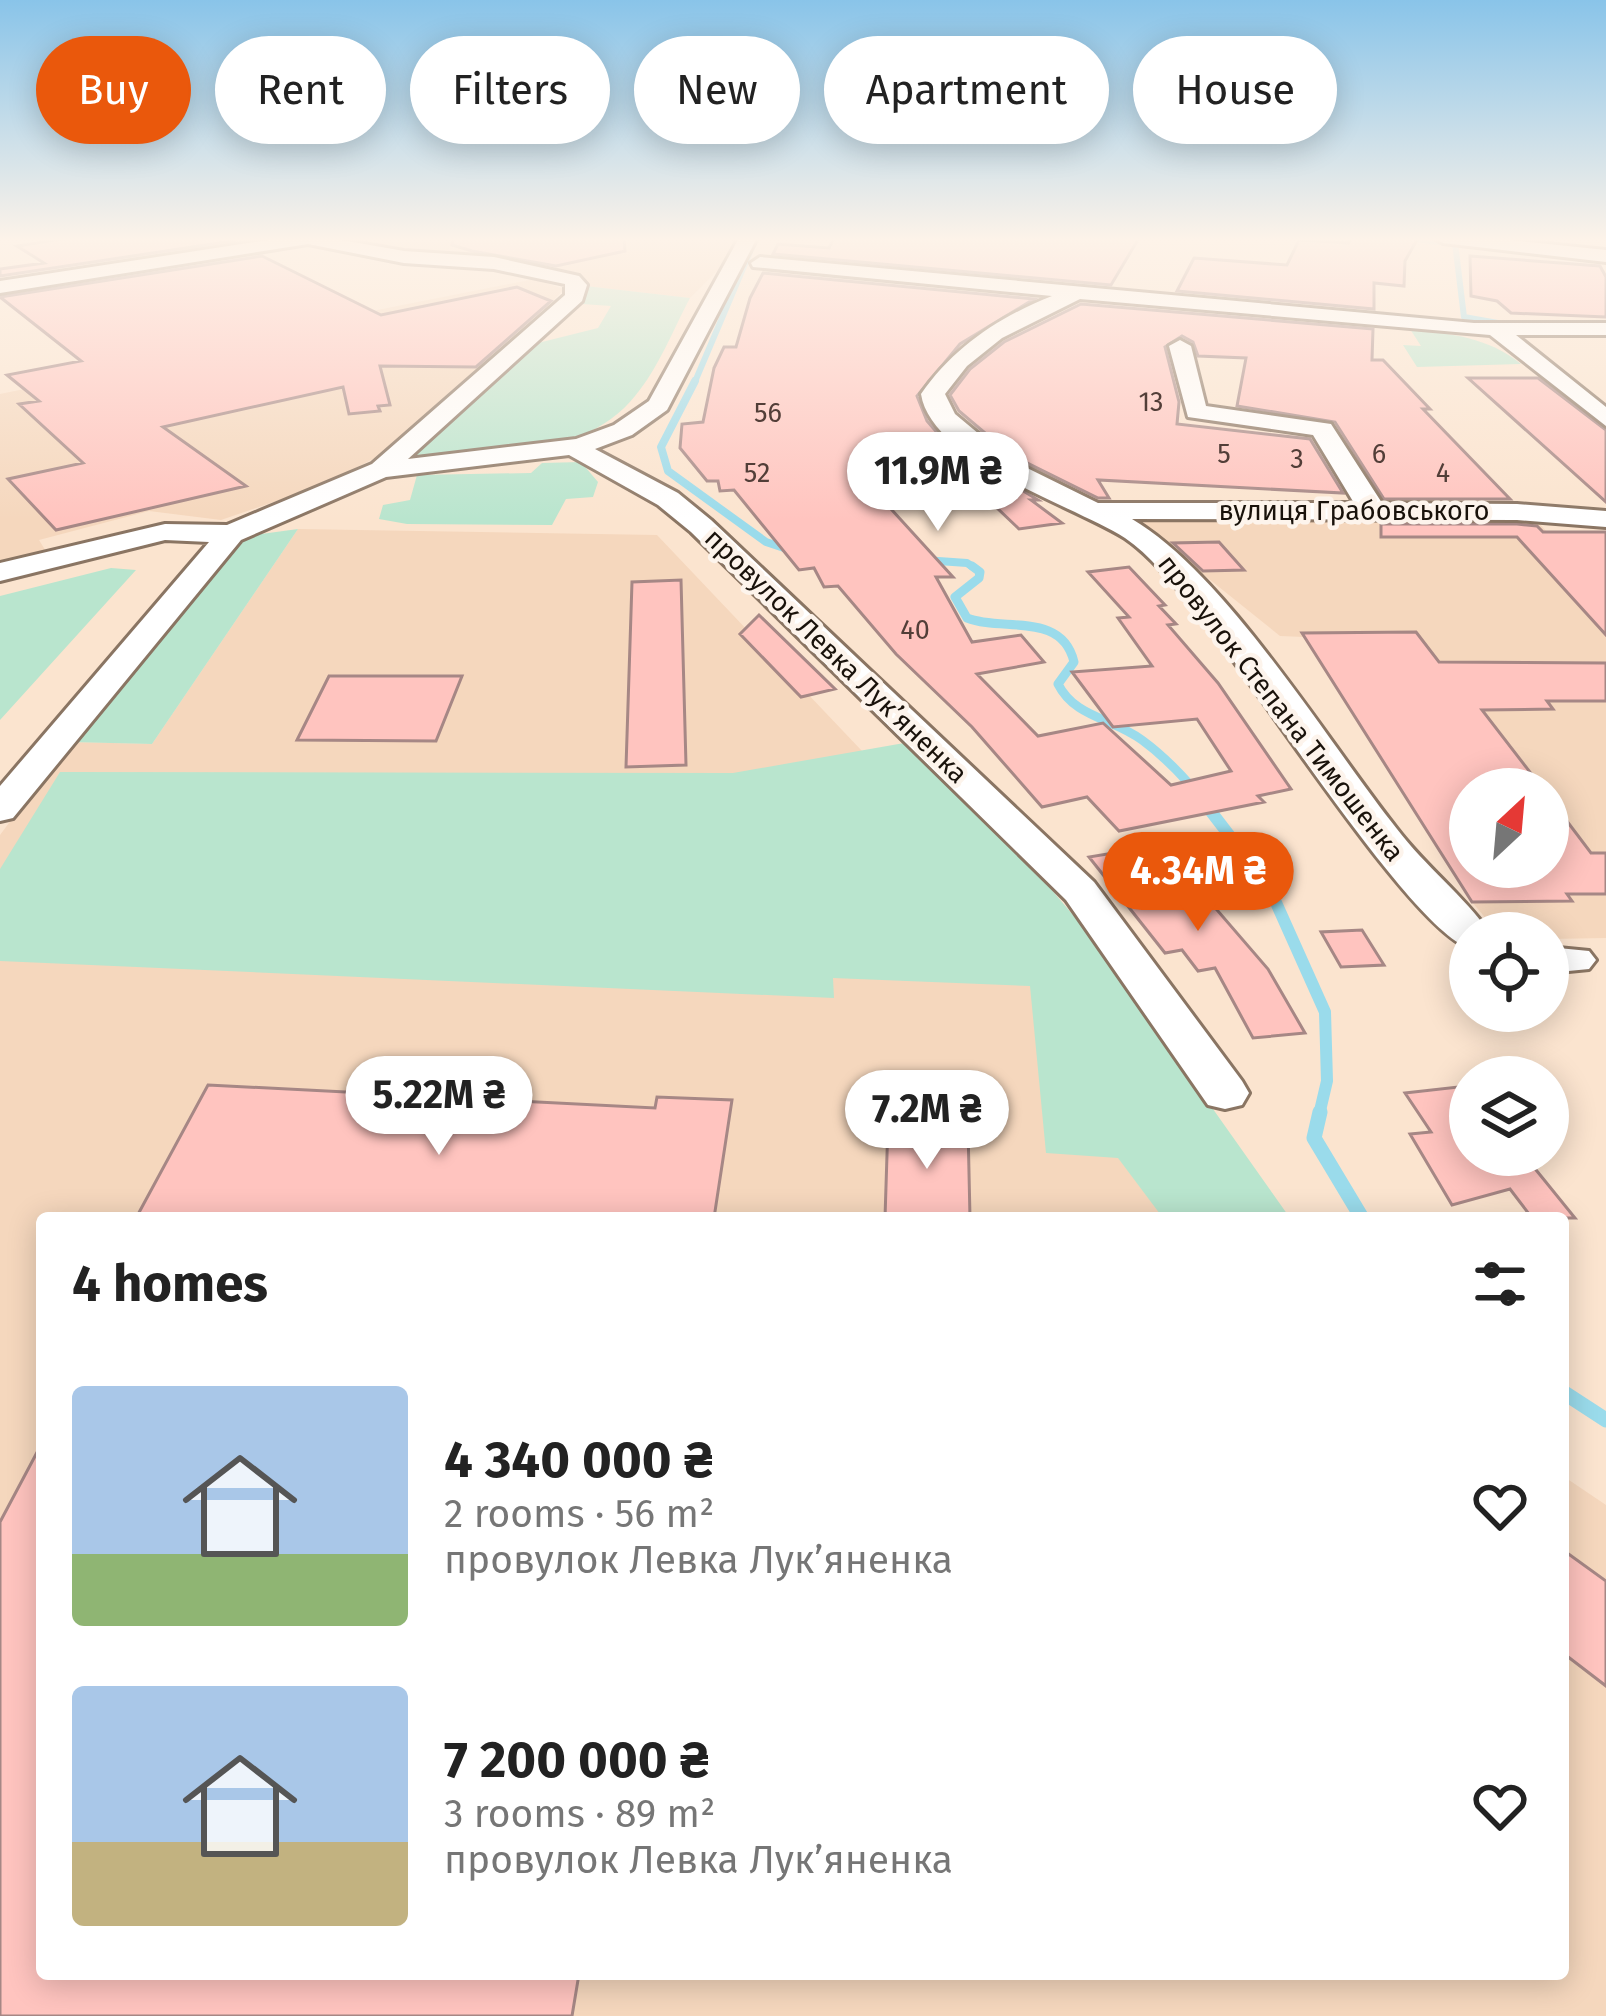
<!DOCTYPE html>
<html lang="en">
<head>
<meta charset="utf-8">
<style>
  body { margin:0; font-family:"Fira Sans",sans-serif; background:#f6f6f6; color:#222; height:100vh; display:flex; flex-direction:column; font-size:45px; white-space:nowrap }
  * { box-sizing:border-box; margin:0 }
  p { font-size:39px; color:#767676 }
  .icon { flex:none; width:66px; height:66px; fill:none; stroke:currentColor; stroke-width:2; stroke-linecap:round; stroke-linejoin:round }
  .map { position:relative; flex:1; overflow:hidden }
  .panel { position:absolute; left:36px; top:1212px; width:1533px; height:768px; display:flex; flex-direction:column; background:#fff; border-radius:12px; box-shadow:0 6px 30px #0003 }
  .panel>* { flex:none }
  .banner { position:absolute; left:36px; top:36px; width:1536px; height:108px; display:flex; gap:24px }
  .needle { width:78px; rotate:26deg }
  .tools { position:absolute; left:1449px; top:768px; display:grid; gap:24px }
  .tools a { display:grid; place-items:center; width:120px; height:120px; border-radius:50%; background:#fff; box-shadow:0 6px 30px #0003; font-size:60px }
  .price { position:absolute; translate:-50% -102px; padding:0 27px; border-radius:42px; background:#fff; color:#222; font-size:39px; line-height:78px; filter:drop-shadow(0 3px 6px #0008) }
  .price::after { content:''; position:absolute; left:50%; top:72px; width:36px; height:27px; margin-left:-18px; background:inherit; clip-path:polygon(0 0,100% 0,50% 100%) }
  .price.current { background:#ea580c; color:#fff }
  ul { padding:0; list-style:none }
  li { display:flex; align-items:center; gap:36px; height:300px; padding:0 36px }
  li span { display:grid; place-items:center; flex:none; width:336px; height:240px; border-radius:12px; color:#555 }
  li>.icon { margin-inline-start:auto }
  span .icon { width:144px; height:144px; fill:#fffc; stroke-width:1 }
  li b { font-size:51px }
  h2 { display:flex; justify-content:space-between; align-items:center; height:144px; padding:0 36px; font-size:51px }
  .chip { padding:0 42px; border-radius:54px; background:#fff; box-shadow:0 6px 30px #0003; font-size:42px; line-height:108px }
  .chip.current { background:#ea580c; color:#fff }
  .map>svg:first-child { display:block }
</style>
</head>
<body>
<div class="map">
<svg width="1606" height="2016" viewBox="0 0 1606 2016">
  <rect width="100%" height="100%" fill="#fbe4cf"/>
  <path fill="#f5d7bd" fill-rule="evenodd" d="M740 238 725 263 690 298 577 285 572 280 307 239Z
    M534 279 564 289 522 335 398 446 323 485 221 520 149 511 39 540 50 558 0 569V394L274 338 266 332Z
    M1137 516H1532L1606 594V938L1548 939V933H1498L1472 902 1304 637 1280 636 1204 575 1180 568 1129 521ZM1470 789H1548V867H1470Z
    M298 529 657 535 862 751 1239 1218H42V1974H1563V1476L1606 1505V2016H0V835L69 742 152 744Z"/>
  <path fill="#b9e5ce" d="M577 285 690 298C673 330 658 369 635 396 584 462 457 461 381 470L518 348 598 328 611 306 568 303Z
    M1410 329C1451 334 1488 337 1521 364L1417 367 1403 345 1421 346Z
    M581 462 598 482 593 497 566 499 552 525 407 524 379 519 383 505 410 500 417 475 531 473 542 463Z
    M298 529 152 744 69 742 240 537Z
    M111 568 136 570 0 720V596Z
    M910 742 1028 862 1090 935 1290 1218H1163L1118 1158 1046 1153 1030 986 833 978 834 998 0 961V869L60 772 733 773Z"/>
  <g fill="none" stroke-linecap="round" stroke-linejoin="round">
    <path stroke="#9adbeb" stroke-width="6" d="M1405 238 1456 244
      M1455 243 1464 317 1509 325
      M694 384 756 238"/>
    <path stroke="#9adbeb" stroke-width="8" d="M695 381 661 447 668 471 766 542 796 552
      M924 560 967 563 976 569"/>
    <path stroke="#9adbeb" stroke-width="9" d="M972 566 980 572 979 578 955 597 967 618C1002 632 1062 611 1074 662L1058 684C1075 718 1113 718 1142 740 1168 759 1189 782 1209 808"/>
    <path stroke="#9adbeb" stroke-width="12" d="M1206 805 1269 887 1325 1012 1327 1081 1319 1115"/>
    <path stroke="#9adbeb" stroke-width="15" d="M1320 1112 1314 1138 1362 1218
      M1563 1392 1606 1420"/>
  </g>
  <path fill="#ffc4bf" stroke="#a68785" stroke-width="3" d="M68 238H226L232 241 0 276V269L44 263 17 246Z
    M453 238H624L625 251 556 266 472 251 452 245Z
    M834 238H1139L1111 285 773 254 778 244 829 248Z
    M1351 238H1418L1405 261 1404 286 1374 283V309L1177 291 1194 258 1287 265 1299 240 1349 243Z
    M262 256 381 315 517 287 551 301 476 367 380 366 390 405 378 406 380 411 349 414 343 387 163 427 246 486 56 530 8 479 83 463 19 404 39 401 7 375 81 361 0 297Z
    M1470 256 1600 266 1606 277V317L1511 313 1497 301 1471 296Z
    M763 273 1034 299 960 344 917 396 927 421 947 444 1038 500H1031L1062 523 1019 529 973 485 881 498 953 577H936L972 642 1021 635 1044 662 977 674 1038 736 1103 723 1171 785 1231 771 1197 719 1113 727 1072 672 1152 666 1118 618 1129 617 1088 572 1129 567 1165 605 1159 606 1176 624 1168 625 1218 683 1291 789 1258 796 1264 802 1119 831 1087 797 1042 807 972 727 896 654 838 586 824 587 814 568 799 570 734 490 720 491 718 481H707L680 448 682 424 703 422 714 368 724 347H736L750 298Z
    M1081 304 1373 329 1372 360H1383L1430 409H1423L1510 499H1384L1335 422 1237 406 1246 358 1198 356 1193 342 1182 336 1165 347 1179 402 1177 424 1310 439 1343 493 1098 480 1109 498H1098L1011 455 959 411 950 395 970 369 1004 342Z
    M1468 378H1538L1606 430V502Z
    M1381 524H1517L1537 526 1543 532H1606V635L1517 537H1381Z
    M1219 542 1244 570 1203 571 1173 543Z
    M681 580 686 765 626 767 632 582Z
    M759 615 835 689 801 697 740 634Z
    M1416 632 1439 662 1606 663V701H1547L1553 709 1482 710 1543 789H1470V867L1548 868V796L1591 853H1606V894H1567L1572 901 1472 902 1302 633Z
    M329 676H462L436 741 297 740Z
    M1161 845 1268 969 1305 1033 1253 1038 1215 968 1198 971 1182 950 1165 953 1089 857Z
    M1362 930 1384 965 1341 967 1321 932Z
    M208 1085 655 1108 657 1097 732 1100 714 1218H136Z
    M1458 1087 1470 1102V1155H1524L1575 1218H1532L1510 1189 1452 1205 1410 1134 1431 1132 1405 1093Z
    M888 1123 968 1127 970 1218H885Z
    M42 1443V1974H579L572 2016H0V1522Z
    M1563 1550 1606 1581V1686L1563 1653Z"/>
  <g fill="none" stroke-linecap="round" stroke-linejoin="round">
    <defs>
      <path id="minor" d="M281 238H330L404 251 494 257 579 276 587 285 582 301 408 459 576 439 614 425 649 401 739 238H757L667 410 632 435 595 449 678 493 711 520 1094 882 1242 1081 1249 1093 1242 1105 1225 1109 1208 1105 1066 900 691 532 658 505 569 455 386 477 241 540 13 818 0 821V786L209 542 165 540 0 581V563L165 524 227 525 372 464 565 295V284L494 269 404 263 308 244 0 293V281Z
        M1434 238H1491L1606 250V262L1443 243Z
        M760 257 1474 323H1606V335H1516L1606 407V426L1490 335 1080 299 1002 338 967 366 945 394 955 414 1009 459 1098 503H1354L1313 435 1188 417 1169 346 1180 340 1191 346 1206 406 1331 424 1382 503 1517 504 1606 511V527L1517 520 1132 519C1226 574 1327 741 1397 829 1425 866 1464 896 1490 933H1470V948C1412 933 1243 664 1189 602 1169 580 1150 555 1125 538 1075 506 931 461 921 394 954 347 999 317 1052 296L753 267 751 263Z
        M1548 947 1589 951 1596 960 1589 969 1548 973Z"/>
    </defs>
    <use href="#minor" stroke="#8a7563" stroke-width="6"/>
    <use href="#minor" fill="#fff" fill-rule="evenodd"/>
  </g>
  <linearGradient id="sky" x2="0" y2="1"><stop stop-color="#89c4e9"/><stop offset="0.46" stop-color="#fdf3e9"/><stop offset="1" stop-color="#fdf3e9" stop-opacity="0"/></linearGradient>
  <rect width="1606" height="520" fill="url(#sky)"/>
  <g text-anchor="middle" stroke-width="9" stroke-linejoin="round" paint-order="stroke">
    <g font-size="27" fill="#523e38">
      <text x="1151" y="411">13</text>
      <text x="768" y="422">56</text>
      <text x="1224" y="463">5</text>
      <text x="1379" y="463">6</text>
      <text x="1297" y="468">3</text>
      <text x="757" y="482">52</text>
      <text x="1443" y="482">4</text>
      <text x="915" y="639">40</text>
    </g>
    <g font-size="27" fill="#19120b" stroke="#fdf4ec">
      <text x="1354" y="520">вулиця Грабовського</text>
      <text transform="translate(836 656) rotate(44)" y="9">провулок Левка Лукʼяненка</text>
      <text transform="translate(1281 708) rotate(52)" y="9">провулок Степана Тимошенка</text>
    </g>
  </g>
</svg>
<div class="tools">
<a><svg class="needle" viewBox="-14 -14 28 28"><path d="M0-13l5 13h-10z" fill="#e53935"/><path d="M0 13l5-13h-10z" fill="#767676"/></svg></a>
<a><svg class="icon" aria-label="locate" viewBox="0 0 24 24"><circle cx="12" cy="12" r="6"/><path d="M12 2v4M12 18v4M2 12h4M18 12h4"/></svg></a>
<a><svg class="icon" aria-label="layers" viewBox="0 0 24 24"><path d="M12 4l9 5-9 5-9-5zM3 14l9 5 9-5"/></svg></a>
</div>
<b class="price" style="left:938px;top:534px">11.9M ₴</b>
<b class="price current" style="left:1198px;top:934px">4.34M ₴</b>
<b class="price" style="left:439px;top:1158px">5.22M ₴</b>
<b class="price" style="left:927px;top:1172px">7.2M ₴</b>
<div class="banner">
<a class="chip current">Buy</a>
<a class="chip">Rent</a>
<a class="chip">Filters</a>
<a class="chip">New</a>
<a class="chip">Apartment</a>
<a class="chip">House</a>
</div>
<section class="panel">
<h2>4 homes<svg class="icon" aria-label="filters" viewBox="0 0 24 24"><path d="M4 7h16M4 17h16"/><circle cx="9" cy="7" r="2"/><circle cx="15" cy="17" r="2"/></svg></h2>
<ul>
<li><span style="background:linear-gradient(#a9c7e8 70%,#8fb573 0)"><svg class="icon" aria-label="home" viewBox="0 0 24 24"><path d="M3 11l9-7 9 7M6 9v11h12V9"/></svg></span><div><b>4 340 000 ₴</b><p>2 rooms · 56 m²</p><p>провулок Левка Лукʼяненка</p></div><svg class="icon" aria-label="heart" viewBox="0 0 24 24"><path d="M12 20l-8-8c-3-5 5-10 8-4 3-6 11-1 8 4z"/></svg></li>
<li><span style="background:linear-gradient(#a9c7e8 65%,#c2b280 0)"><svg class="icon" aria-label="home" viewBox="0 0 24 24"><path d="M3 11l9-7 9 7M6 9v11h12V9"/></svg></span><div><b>7 200 000 ₴</b><p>3 rooms · 89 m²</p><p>провулок Левка Лукʼяненка</p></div><svg class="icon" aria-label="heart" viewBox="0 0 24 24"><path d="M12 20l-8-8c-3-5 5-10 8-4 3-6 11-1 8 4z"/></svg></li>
</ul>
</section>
</div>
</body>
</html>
